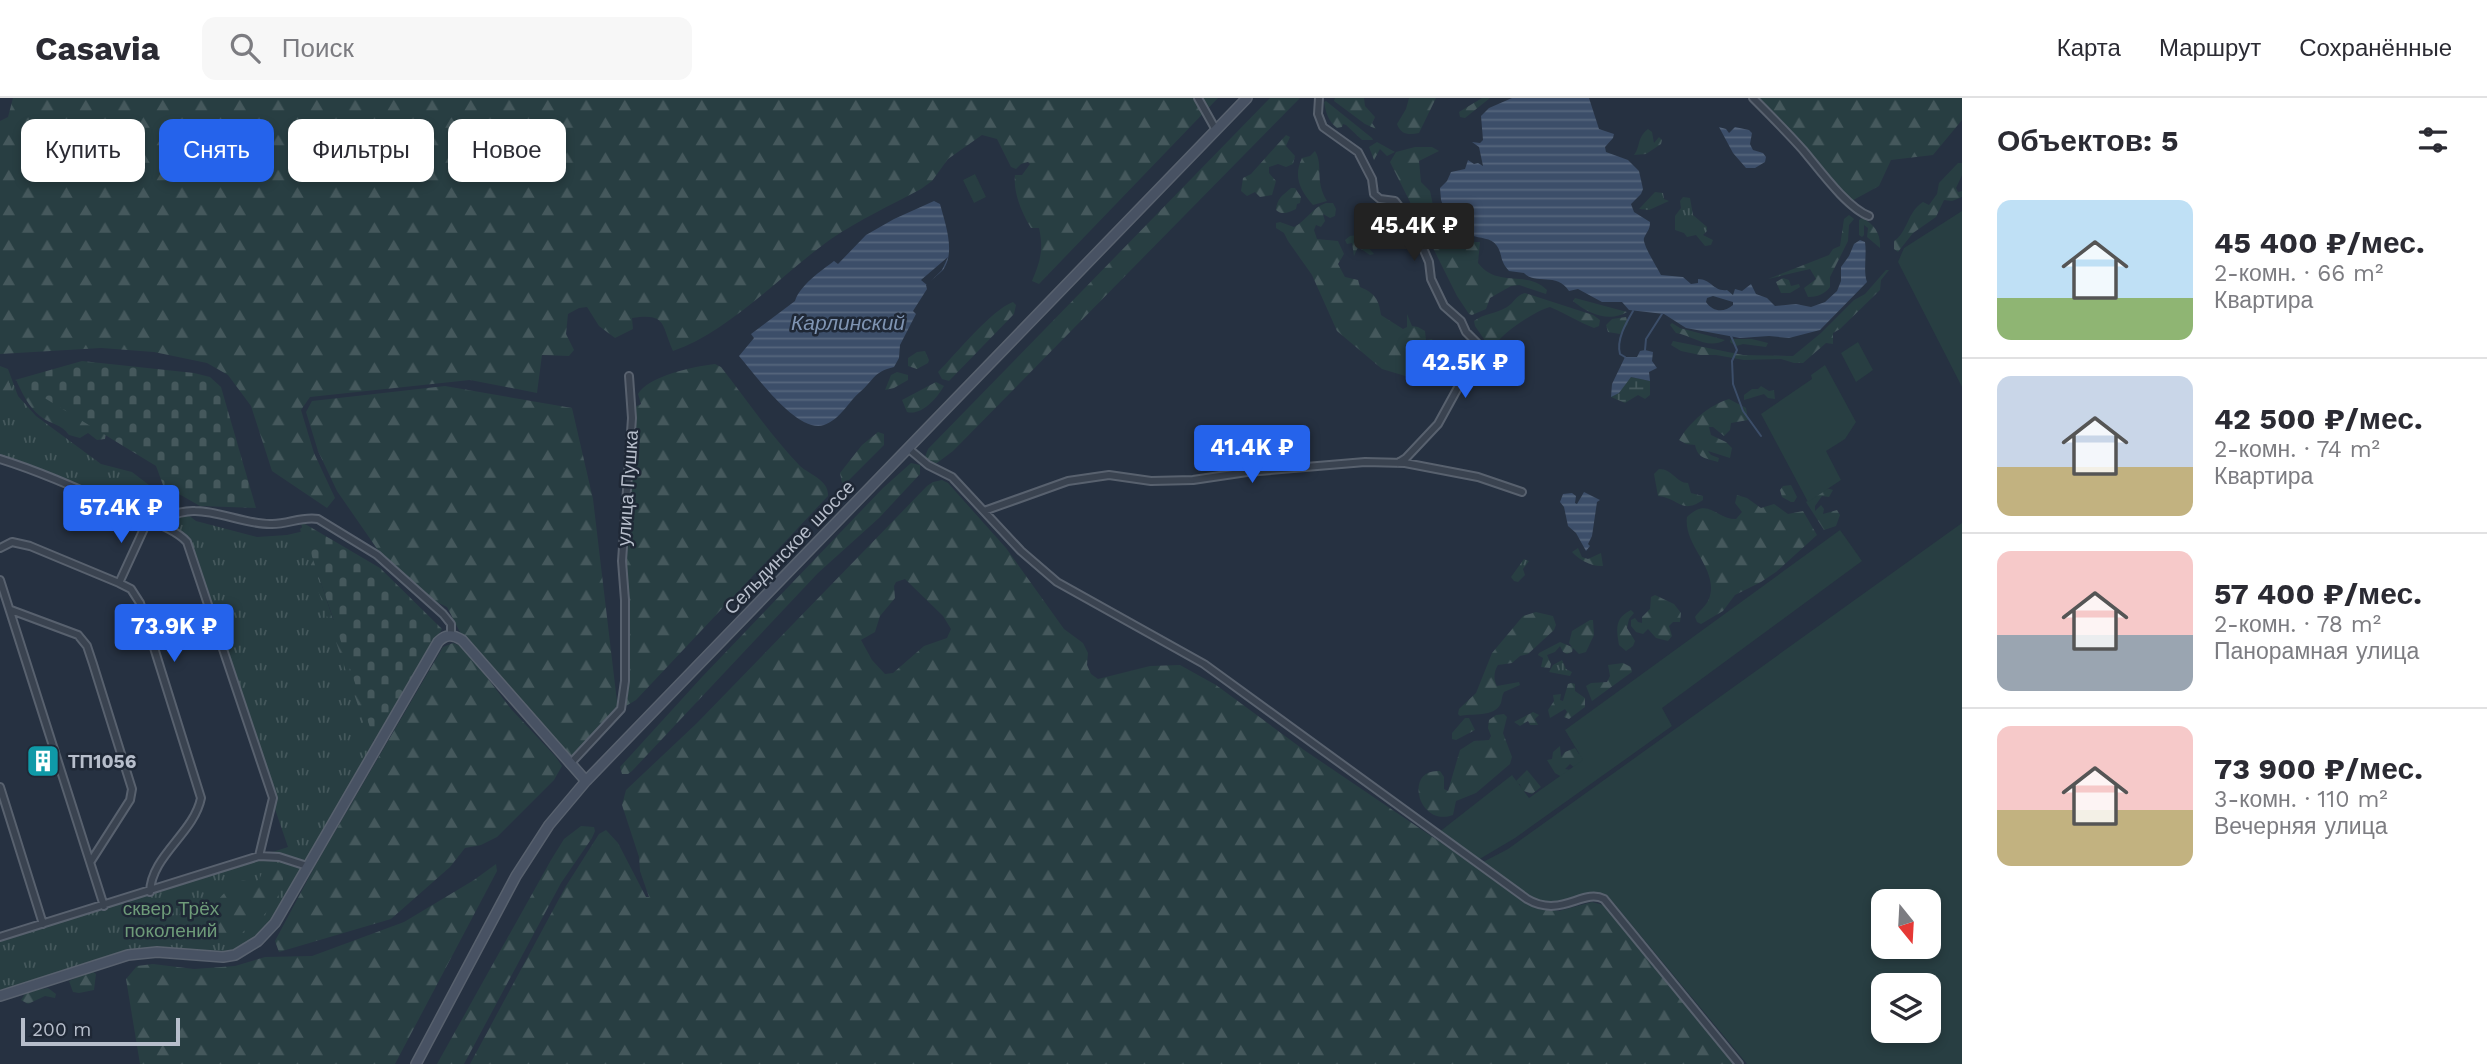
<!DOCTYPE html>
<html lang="ru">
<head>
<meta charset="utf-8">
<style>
  body { margin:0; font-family:"Work Sans",sans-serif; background:#f7f7f7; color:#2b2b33; height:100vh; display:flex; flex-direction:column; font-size:26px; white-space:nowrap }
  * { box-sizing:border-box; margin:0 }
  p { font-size:23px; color:#7c7c81 }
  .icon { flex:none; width:38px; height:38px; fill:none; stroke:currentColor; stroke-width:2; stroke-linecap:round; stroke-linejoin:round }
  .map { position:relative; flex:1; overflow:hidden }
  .drawer { display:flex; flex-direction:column; background:#fff; width:525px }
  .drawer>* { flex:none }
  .hud { position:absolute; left:21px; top:21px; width:665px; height:63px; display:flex; gap:14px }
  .needle { width:46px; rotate:162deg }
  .fabs { position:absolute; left:1871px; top:791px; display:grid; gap:14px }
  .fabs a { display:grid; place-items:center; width:70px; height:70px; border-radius:14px; background:#fff; box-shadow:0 4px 10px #0003; font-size:35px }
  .scale { position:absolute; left:21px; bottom:18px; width:159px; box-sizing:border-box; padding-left:7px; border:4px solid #b7becb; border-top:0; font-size:19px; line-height:24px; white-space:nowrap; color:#b7becb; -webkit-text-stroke:5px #1f2836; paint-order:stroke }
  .price { position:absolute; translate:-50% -60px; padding:0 16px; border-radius:7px; background:#2563eb; color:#fff; font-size:23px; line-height:46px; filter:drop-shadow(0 2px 4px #0008) }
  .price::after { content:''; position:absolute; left:50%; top:42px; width:21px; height:16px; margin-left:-10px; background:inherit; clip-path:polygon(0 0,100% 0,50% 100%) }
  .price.current { background:#222; color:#fff }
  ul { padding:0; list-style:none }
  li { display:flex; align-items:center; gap:21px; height:175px; padding:0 35px }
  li+li { border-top:2px solid #e1e1e2 }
  li span { display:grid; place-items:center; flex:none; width:196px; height:140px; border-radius:14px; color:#555 }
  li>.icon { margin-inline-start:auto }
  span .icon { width:84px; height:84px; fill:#fffc; stroke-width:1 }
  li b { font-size:30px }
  h2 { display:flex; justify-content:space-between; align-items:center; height:84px; padding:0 35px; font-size:30px }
  .tag { padding:0 24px; border-radius:14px; background:#fff; box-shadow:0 4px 10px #0003; font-size:24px; line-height:63px }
  .tag.current { background:#2563eb; color:#fff }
  header { display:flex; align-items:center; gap:42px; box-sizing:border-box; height:98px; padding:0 35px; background:#fff; border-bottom:2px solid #e1e1e2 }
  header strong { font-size:33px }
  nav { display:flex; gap:38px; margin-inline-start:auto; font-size:24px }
  .search { width:490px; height:63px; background:#f7f7f7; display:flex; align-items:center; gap:18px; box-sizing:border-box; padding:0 24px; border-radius:14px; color:#7c7c81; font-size:26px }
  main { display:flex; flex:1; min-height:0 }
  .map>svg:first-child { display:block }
</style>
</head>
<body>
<header>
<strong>Casavia</strong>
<div class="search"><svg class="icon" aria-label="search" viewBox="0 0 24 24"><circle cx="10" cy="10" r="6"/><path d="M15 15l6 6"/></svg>Поиск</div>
<nav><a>Карта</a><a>Маршрут</a><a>Сохранённые</a></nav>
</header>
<main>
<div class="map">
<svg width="1962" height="966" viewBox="0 0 1962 966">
  <defs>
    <pattern id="grass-tufts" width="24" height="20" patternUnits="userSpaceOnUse" patternTransform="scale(1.75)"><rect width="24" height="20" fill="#283e42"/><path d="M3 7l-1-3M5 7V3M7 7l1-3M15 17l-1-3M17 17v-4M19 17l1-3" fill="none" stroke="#45585c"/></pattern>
    <pattern id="forest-firs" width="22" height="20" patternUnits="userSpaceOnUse" patternTransform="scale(1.75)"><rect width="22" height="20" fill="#283e42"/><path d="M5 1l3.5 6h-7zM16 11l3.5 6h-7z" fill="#45585c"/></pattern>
    <pattern id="wetland-marsh" width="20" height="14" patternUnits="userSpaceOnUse" patternTransform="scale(1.75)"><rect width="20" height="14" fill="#283e42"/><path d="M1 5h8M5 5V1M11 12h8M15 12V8" fill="none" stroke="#45585c"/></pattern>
    <pattern id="cemetery-stones" width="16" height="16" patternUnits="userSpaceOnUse" patternTransform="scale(1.75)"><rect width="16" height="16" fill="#283e42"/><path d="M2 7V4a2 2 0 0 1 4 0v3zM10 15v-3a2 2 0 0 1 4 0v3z" fill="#45585c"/></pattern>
    <pattern id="water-rules" width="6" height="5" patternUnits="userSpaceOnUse" patternTransform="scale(1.75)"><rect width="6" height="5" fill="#3c4e69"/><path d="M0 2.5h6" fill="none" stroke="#56667d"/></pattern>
  </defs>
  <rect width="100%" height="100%" fill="#263141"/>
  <path fill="url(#grass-tufts)" d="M1655 94 1663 95 1664 101 1669 103 1649 112 1639 111Z
    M1683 99 1690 100 1693 117 1707 129V133L1703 137 1713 142 1711 147 1705 148 1696 137 1687 139 1684 135 1675 132V118L1681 110 1680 103Z
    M0 268 8 271 18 298 36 318 101 366 132 374 196 423 257 439 287 437 304 433 374 646 273 823 254 842 231 855 160 851 0 895V842L288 749 181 437 0 358Z
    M1524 461 1529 463 1523 471 1525 477 1518 484 1514 483 1511 479Z
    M1562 562 1566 571 1572 574 1570 578 1549 574 1553 567Z"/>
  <path fill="url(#forest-firs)" fill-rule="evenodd" d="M13 0H1218L1039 186 1032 183C1040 164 1044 152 1039 130H1031C1022 115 1013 95 1015 77H1022L1030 66 1028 64 1021 66 1016 71 1011 69 997 41 982 37 948 61 932 83 921 91C891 107 859 122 831 141 783 175 729 234 673 253 661 225 666 215 632 220L633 231 615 240 599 228 587 209 579 210 568 216 566 236 574 252 569 258 542 257 537 295 470 282 310 299 301 312 314 355 335 400 327 410 272 373 251 308 228 277 207 265 154 254 101 250 0 256V23L8 19Z
    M1270 0H1300L953 353 937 365H931L925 359 928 351Z
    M1335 0H1364L1365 8 1375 19 1372 25 1376 31 1365 26 1334 3Z
    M1409 0H1436L1419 35C1409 37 1401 37 1397 26L1406 11Z
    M1482 0H1490L1465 20 1460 19 1459 14Z
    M1754 0H1962V22L1933 57 1891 62 1879 88 1848 105Z
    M1326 3 1372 40 1373 42H1362L1346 27 1343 26 1342 29 1337 30C1328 23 1326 15 1324 4Z
    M1648 31 1652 34 1654 45 1659 39 1662 42 1661 46 1646 56 1634 57C1641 48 1636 41 1648 31Z
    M1286 37 1290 39 1286 48 1295 58 1293 66 1286 69 1278 66 1269 69V75L1276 83 1272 97 1260 99 1255 94 1247 98 1241 93 1243 80 1251 76Z
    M1377 44 1395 54 1387 58 1380 51 1374 62 1369 49Z
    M1415 49H1432L1439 53 1419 63 1421 84 1430 93 1438 131 1461 149H1464L1463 144H1480L1478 165C1498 191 1526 171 1547 192L1546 196 1519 187 1511 188 1490 200 1486 211 1472 217 1469 216 1457 198 1390 64 1396 54Z
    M1315 53C1324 68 1314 82 1327 103L1313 107C1300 92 1293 79 1302 60L1310 58Z
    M1958 65H1962V77L1956 90 1958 94 1962 93V99L1952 103 1944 102 1936 119 1913 135 1898 154 1894 151V143C1908 134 1907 114 1923 104L1929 107 1937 96 1939 85Z
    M1291 90H1295L1301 99 1300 105 1297 106 1296 111C1289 114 1283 118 1276 112 1277 100 1282 98 1291 90Z
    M1326 105H1333L1336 111 1335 118 1330 120 1323 116 1325 123 1321 129 1316 127 1314 132 1317 141 1338 143 1344 156 1338 166 1345 179 1358 182 1360 189C1375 195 1379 202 1381 217L1403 231 1407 229V216L1412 228 1418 229 1425 233 1426 242 1432 241 1435 248 1428 256 1408 267 1417 271 1412 280 1382 271 1337 233 1312 177 1288 143 1284 135 1276 130V125L1280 124 1294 129C1306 123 1313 109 1326 105Z
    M1849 117 1854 121 1849 127 1848 143 1830 179V189C1825 196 1817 199 1808 199L1804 190 1816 181 1810 171 1768 181 1829 157 1833 151 1840 148 1844 121Z
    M1862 120C1875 126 1881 137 1880 150L1867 139 1868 130 1864 127V137L1862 139 1859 137V122Z
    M1365 136 1366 140 1358 146H1365L1374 156 1370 157 1358 149 1354 158 1352 145 1347 146 1345 142 1350 138Z
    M1886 172H1889L1881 182 1880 192 1840 231 1833 235V246L1826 245 1803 265H1794L1781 261 1744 262 1716 257H1700L1681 253 1671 247 1673 243 1743 257 1793 258 1821 235 1854 202 1865 196Z
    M1783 180 1789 182 1791 188 1799 186 1800 189 1790 195H1781L1776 184Z
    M1525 195 1593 217 1600 222 1599 228 1594 230C1578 224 1565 215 1550 209 1537 212 1503 234 1497 245L1488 247 1475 228 1474 223C1484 215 1496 216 1507 209 1514 205 1516 197 1525 195Z
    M1575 200 1627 214C1609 225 1587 215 1573 203Z
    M1013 204 1016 207 1014 216 949 283 942 281 938 274C956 256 991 212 1013 204Z
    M1626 219 1628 226 1620 236 1608 234 1606 227 1612 221Z
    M1672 225 1680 230 1725 242C1708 252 1693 238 1676 235L1670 227Z
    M1731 241H1752L1768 245 1766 249 1743 246 1736 248 1730 244Z
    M925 253 929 262 928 265 917 271 908 268V260L917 254Z
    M715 266 721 269C747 302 771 338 800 368 810 377 829 382 828 398L636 602 626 608 630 579 627 487 623 464 633 310 641 306 638 296C648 278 695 268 715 266Z
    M897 274 908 277V282L894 290 885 292 891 277Z
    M0 275 7 279 15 299 0 314Z
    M18 282 106 335 105 341 97 342 88 335 80 340 69 337C62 326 51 327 40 318 29 309 23 297 17 284Z
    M936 284 944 288C937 300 922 318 907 314L902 302Z
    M445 288 572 310 593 401 618 612 570 663 464 542 447 509 426 499 382 458 337 393 318 353 306 314 312 303Z
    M1761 288 1769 293 1774 292 1775 301 1768 300 1764 296 1744 302V297L1752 291H1758Z
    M1729 301 1746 310 1748 322 1731 325 1730 332 1724 338 1713 329H1709L1711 337 1726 344 1732 350 1730 360 1708 353 1711 357 1719 360 1718 364C1706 360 1698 361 1695 347L1686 346 1679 342C1690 324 1709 307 1729 301Z
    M878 334 884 336V347L847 384 842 385 840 375 862 347Z
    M911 365 920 367V376L879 420 818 475 632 673 628 676H622L620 669 702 579 883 390Z
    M1659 371C1673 371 1676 385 1688 385L1691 395 1703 398V402C1681 417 1679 400 1658 398L1654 376Z
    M942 382 948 385 1006 450 1064 531 1083 545 1088 555 1087 567 1091 576 1098 581 1150 568 1180 567 1216 587 1304 652 1533 807 1559 813 1592 804 1607 808 1737 966H470L566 788 599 736 606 732 618 745 646 799H649L640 773 639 759 622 707 626 692 697 625 927 388 933 384ZM905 481 943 518 951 531 947 540 924 548 893 575 885 576 872 562 861 542 875 534 880 518 895 500 894 488 896 484Z
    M1791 387 1797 399 1794 404H1791L1782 399 1780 392 1783 388Z
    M1826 390 1833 392 1829 399 1822 398 1815 408V413L1821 407 1824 411 1823 416 1837 412 1840 417 1836 428 1824 432 1806 404Z
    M1737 397 1747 400 1761 410 1774 406 1788 416 1803 413 1817 437 1776 474 1761 484 1735 497 1723 513 1701 526 1697 524 1695 519C1699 513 1706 508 1709 501 1720 471 1683 448 1687 419 1708 398 1716 421 1736 421L1742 414 1735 405Z
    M305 427 320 472 317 478 333 522 337 521 376 639 373 643 370 642 319 495 300 431Z
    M1578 450 1582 459 1588 461 1601 455 1603 468C1592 469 1579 462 1572 454Z
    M1655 497 1674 506 1681 515 1680 524H1673L1669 528 1672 538 1668 543 1656 540 1648 531 1643 536 1636 534 1631 528V522L1635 520 1638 524 1642 525V519L1650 511 1651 499Z
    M1631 512 1634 515 1629 521 1627 530 1635 543 1633 548 1626 553 1619 547C1616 530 1615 520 1631 512Z
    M1536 514 1553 518 1556 527 1554 532 1528 556 1520 558 1512 565 1498 567C1494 573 1493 581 1497 588L1519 584 1520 587 1504 594C1502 597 1502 601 1501 605 1495 620 1470 615 1460 618L1458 616 1459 611 1476 595 1492 555 1523 518Z
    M1590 522H1593L1594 537 1586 554 1579 556 1573 550 1572 554 1567 556 1563 554 1560 548 1555 554 1547 557 1551 566 1550 570 1541 569 1543 560 1538 557 1539 555 1560 544 1572 549 1569 545 1572 533Z
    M453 545 464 549 511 611 556 659 562 668 554 682 497 739 481 747 465 750 450 769 391 821 279 854 275 843 315 768 443 549Z
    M1623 565 1631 569 1632 574 1592 603 1586 588 1591 585 1607 584 1610 578 1608 567Z
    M1571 585 1575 586V593L1585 600V609L1569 621 1564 619 1567 614 1565 611 1550 620 1548 612 1554 603 1553 597 1561 596 1560 602 1563 603 1568 586Z
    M1533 614 1539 617 1535 621 1538 627H1530L1528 623 1520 628 1514 624Z
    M1504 616 1507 619 1503 635 1512 659 1510 666 1476 695 1456 703 1453 717C1418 730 1403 670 1440 673L1444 679V691L1448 693 1460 652 1474 643 1489 642 1491 638 1488 630 1489 622 1496 617Z
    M1465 620H1469L1475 632 1456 642 1452 641V635Z
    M1560 648 1561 659 1565 654 1575 650 1579 656 1582 654 1586 660 1575 670 1570 666 1565 671 1571 672 1562 679 1555 675 1547 662 1552 661 1553 654Z
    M1527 672 1541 689 1532 696 1521 692 1520 686 1517 687 1515 684Z
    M581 728 594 729 595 733 592 740 561 785 464 966H437L551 762 564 741Z
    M274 765 281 766C283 773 284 780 282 788 276 811 239 847 214 840L205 827C209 810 227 788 243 782L257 786 262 775Z
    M496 766 497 773 395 966H140L127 887 126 881 137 868 153 866 194 871 235 868 265 859 312 858 404 824 474 782Z
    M92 873 96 876 94 892 79 895 73 894 69 883Z
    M48 890 56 896 55 900 45 898 28 906 21 902 26 894Z"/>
  <path fill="url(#wetland-marsh)" d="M1631 279 1650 283V297L1645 301 1638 297 1625 305 1611 299Z"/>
  <path fill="url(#cemetery-stones)" d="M82 263 194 275 210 279 221 289 256 410 200 408 163 387 156 368 15 282Z
    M300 423 380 470 442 531 375 644Z"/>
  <path fill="#283e42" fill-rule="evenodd" d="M975 76 986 99 974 105 963 82Z
    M1962 113V289L1898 164 1904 150Z
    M1858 244 1873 272 1856 284 1841 255Z
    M1825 267 1856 324 1845 341 1826 353 1841 382 1808 404 1761 316 1812 281 1811 277Z
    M1962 425V966H1747L1612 803C1588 787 1573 810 1548 805 1528 800 1501 777 1483 764L1508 751ZM1883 803H1928V849H1883ZM1883 887H1928V933H1883Z
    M1840 432 1862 463 1662 610 1672 628 1515 740 1478 762 1438 735 1512 677 1529 700 1583 662 1565 632Z
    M165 801 170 817 139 827 133 811Z"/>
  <path fill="url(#water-rules)" fill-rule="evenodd" d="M1512 0H1589L1599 31 1614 36 1613 40 1605 49 1606 54 1628 62 1639 73 1643 91 1641 96 1631 106 1634 114 1650 124C1650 132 1647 133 1644 140 1642 146 1657 169 1661 177L1683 179 1691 186 1698 185V181C1711 181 1714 194 1727 192L1733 197 1735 191 1742 193 1751 186 1756 196 1767 200 1775 208 1796 206 1811 209 1825 204 1837 193 1841 183V169L1849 158 1854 146 1860 142 1865 144C1867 157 1863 173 1867 184L1820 232 1789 240 1769 238 1740 240 1686 230 1664 216 1629 212 1622 204H1602L1578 191 1569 193C1557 174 1535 187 1524 175L1509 173C1499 162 1503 157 1497 148 1491 139 1480 141 1471 137 1462 132 1457 124 1448 120L1441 102 1440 90 1447 83 1451 74 1465 71 1468 62 1474 66 1478 65 1483 68 1479 49 1472 44 1480 45 1483 42 1481 18 1489 10ZM1713 198 1733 204V207C1724 215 1713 214 1706 204L1707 200Z
    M1719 29 1726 31 1729 35 1735 29 1749 32 1752 35 1750 46 1753 52 1763 55 1766 59 1765 64 1755 70H1746L1733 55Z
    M934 103 940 106C945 125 956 154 943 172 938 177 931 182 926 187L927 191 913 213 916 216 900 247 899 260 894 269C873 274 875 281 860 294 848 304 841 321 824 327 797 336 755 276 739 258L754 240 751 236 795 203C800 187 821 173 834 163L838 166 866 137 894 121Z
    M1645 252 1653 254 1652 263 1657 270 1649 274 1650 283 1631 279 1619 295 1611 299 1612 286 1625 259H1637L1640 253Z
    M1584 394 1600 402 1597 404 1592 438 1588 446 1590 448 1586 453 1576 435 1568 428 1564 409 1560 404 1563 396 1572 395 1576 398 1575 405 1577 406Z"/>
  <path fill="#263141" d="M948 159 942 172 927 187 921 182Z"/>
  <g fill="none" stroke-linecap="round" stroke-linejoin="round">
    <path stroke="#3c4e69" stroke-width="2" d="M1731 238 1737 252 1732 263 1733 286 1743 313 1761 338
      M1645 252 1646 241 1662 216
      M1625 259 1620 256C1616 242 1626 225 1633 213"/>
    <defs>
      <path id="street" d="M1198 0 1216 32
        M1319 0 1318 16 1323 29 1358 54 1372 81 1374 96 1380 101 1395 103 1413 127 1429 164 1431 181 1444 208 1461 223 1466 234 1477 245 1466 275 1438 326 1406 360 1398 365
        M1753 0C1770 17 1787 34 1803 52 1819 71 1847 110 1869 118
        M909 351 928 367 952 379 1021 453 1057 484 1204 566 1527 801C1561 821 1583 790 1604 801L1739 966
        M0 361C45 375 87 395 130 414 146 421 176 431 187 444L273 700 259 758
        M984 413 1068 383 1109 377 1151 383 1193 382 1247 374 1365 364 1405 365 1478 379 1522 394
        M152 424C166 420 180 412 195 413 219 413 245 426 270 426 287 427 301 418 318 421L377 457 443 516 451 526V537
        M0 450 12 444 30 448 119 485 131 491 140 505 201 700C194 735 151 758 150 794
        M0 482 104 808
        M119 485 148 422
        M11 512 78 537 87 548 93 566 132 691 130 702 91 763
        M570 666 621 611 625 583V502L622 463 632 320 629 278
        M0 689 43 826
        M0 839 259 758 279 759 307 768"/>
      <path id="secondary" d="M0 898 128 857 157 854 223 859 235 857 258 843 275 825 438 544C446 536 452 536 462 542L586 683
        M416 966 516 778 549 727 586 683 1247 0"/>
    </defs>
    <use href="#street" stroke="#58616e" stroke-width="10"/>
    <use href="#secondary" stroke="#58616e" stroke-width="12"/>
    <use href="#street" stroke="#3a4350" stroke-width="6"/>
    <use href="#secondary" stroke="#485263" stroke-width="9"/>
  </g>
  <defs>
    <symbol id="building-square" viewBox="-11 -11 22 22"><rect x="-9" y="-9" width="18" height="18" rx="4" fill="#0f9aa8" stroke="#1f2836"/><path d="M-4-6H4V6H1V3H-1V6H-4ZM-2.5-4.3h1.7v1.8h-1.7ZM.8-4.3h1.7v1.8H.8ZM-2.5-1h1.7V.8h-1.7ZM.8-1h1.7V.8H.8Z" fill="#fff"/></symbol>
  </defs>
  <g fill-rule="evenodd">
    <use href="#building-square" x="24" y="644" width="38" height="38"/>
  </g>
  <g text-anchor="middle" stroke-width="5" stroke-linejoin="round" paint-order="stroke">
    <g font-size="19" fill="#b7becb" stroke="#1f2836">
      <text transform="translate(627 390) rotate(-86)" y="7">улица Пушка</text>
      <text transform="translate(789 449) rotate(-46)" y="7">Сельдинское шоссе</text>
    </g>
    <g font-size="19" font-weight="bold" fill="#b7becb" stroke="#1f2836" text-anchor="start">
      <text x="68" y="670">ТП1056</text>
    </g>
    <g font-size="19" fill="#6e9b79" stroke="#1f2836">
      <text x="171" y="817">сквер Трёх<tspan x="171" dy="22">поколений</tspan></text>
    </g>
    <g font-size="21" font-style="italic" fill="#7f94b2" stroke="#1f2836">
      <text x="848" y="232">Карлинский</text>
    </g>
  </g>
</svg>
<div class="fabs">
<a><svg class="needle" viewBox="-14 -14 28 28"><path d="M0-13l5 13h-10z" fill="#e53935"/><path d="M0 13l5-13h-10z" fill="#7c7c81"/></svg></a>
<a><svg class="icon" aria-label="layers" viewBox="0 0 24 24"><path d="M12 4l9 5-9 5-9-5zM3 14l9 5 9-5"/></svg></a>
</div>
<div class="scale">200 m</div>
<b class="price current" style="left:1414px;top:165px">45.4K ₽</b>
<b class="price" style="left:1465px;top:302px">42.5K ₽</b>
<b class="price" style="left:1252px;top:387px">41.4K ₽</b>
<b class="price" style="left:121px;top:447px">57.4K ₽</b>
<b class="price" style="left:174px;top:566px">73.9K ₽</b>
<div class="hud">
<a class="tag">Купить</a>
<a class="tag current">Снять</a>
<a class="tag">Фильтры</a>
<a class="tag">Новое</a>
</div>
</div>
<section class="drawer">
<h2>Объектов: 5<svg class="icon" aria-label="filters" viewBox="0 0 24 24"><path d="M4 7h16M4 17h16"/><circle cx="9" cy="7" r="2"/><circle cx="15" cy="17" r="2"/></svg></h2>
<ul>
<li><span style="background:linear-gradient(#bfe0f5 70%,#8fb573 0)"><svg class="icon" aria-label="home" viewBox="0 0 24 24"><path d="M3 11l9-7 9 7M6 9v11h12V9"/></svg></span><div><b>45 400 ₽/мес.</b><p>2-комн. · 66 m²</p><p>Квартира</p></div></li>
<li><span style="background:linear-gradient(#c9d6e8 65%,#c2b280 0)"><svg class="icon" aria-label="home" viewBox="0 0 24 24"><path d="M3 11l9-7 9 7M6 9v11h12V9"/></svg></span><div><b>42 500 ₽/мес.</b><p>2-комн. · 74 m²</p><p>Квартира</p></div></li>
<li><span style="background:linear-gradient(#f6c9c9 60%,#9aa5b1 0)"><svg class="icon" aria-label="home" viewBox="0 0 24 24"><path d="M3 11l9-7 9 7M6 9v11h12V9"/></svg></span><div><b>57 400 ₽/мес.</b><p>2-комн. · 78 m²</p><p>Панорамная улица</p></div></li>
<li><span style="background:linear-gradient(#f6c9c9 60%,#c2b280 0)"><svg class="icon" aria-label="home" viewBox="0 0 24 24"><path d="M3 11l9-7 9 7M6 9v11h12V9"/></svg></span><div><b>73 900 ₽/мес.</b><p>3-комн. · 110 m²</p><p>Вечерняя улица</p></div></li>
</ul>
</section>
</main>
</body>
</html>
